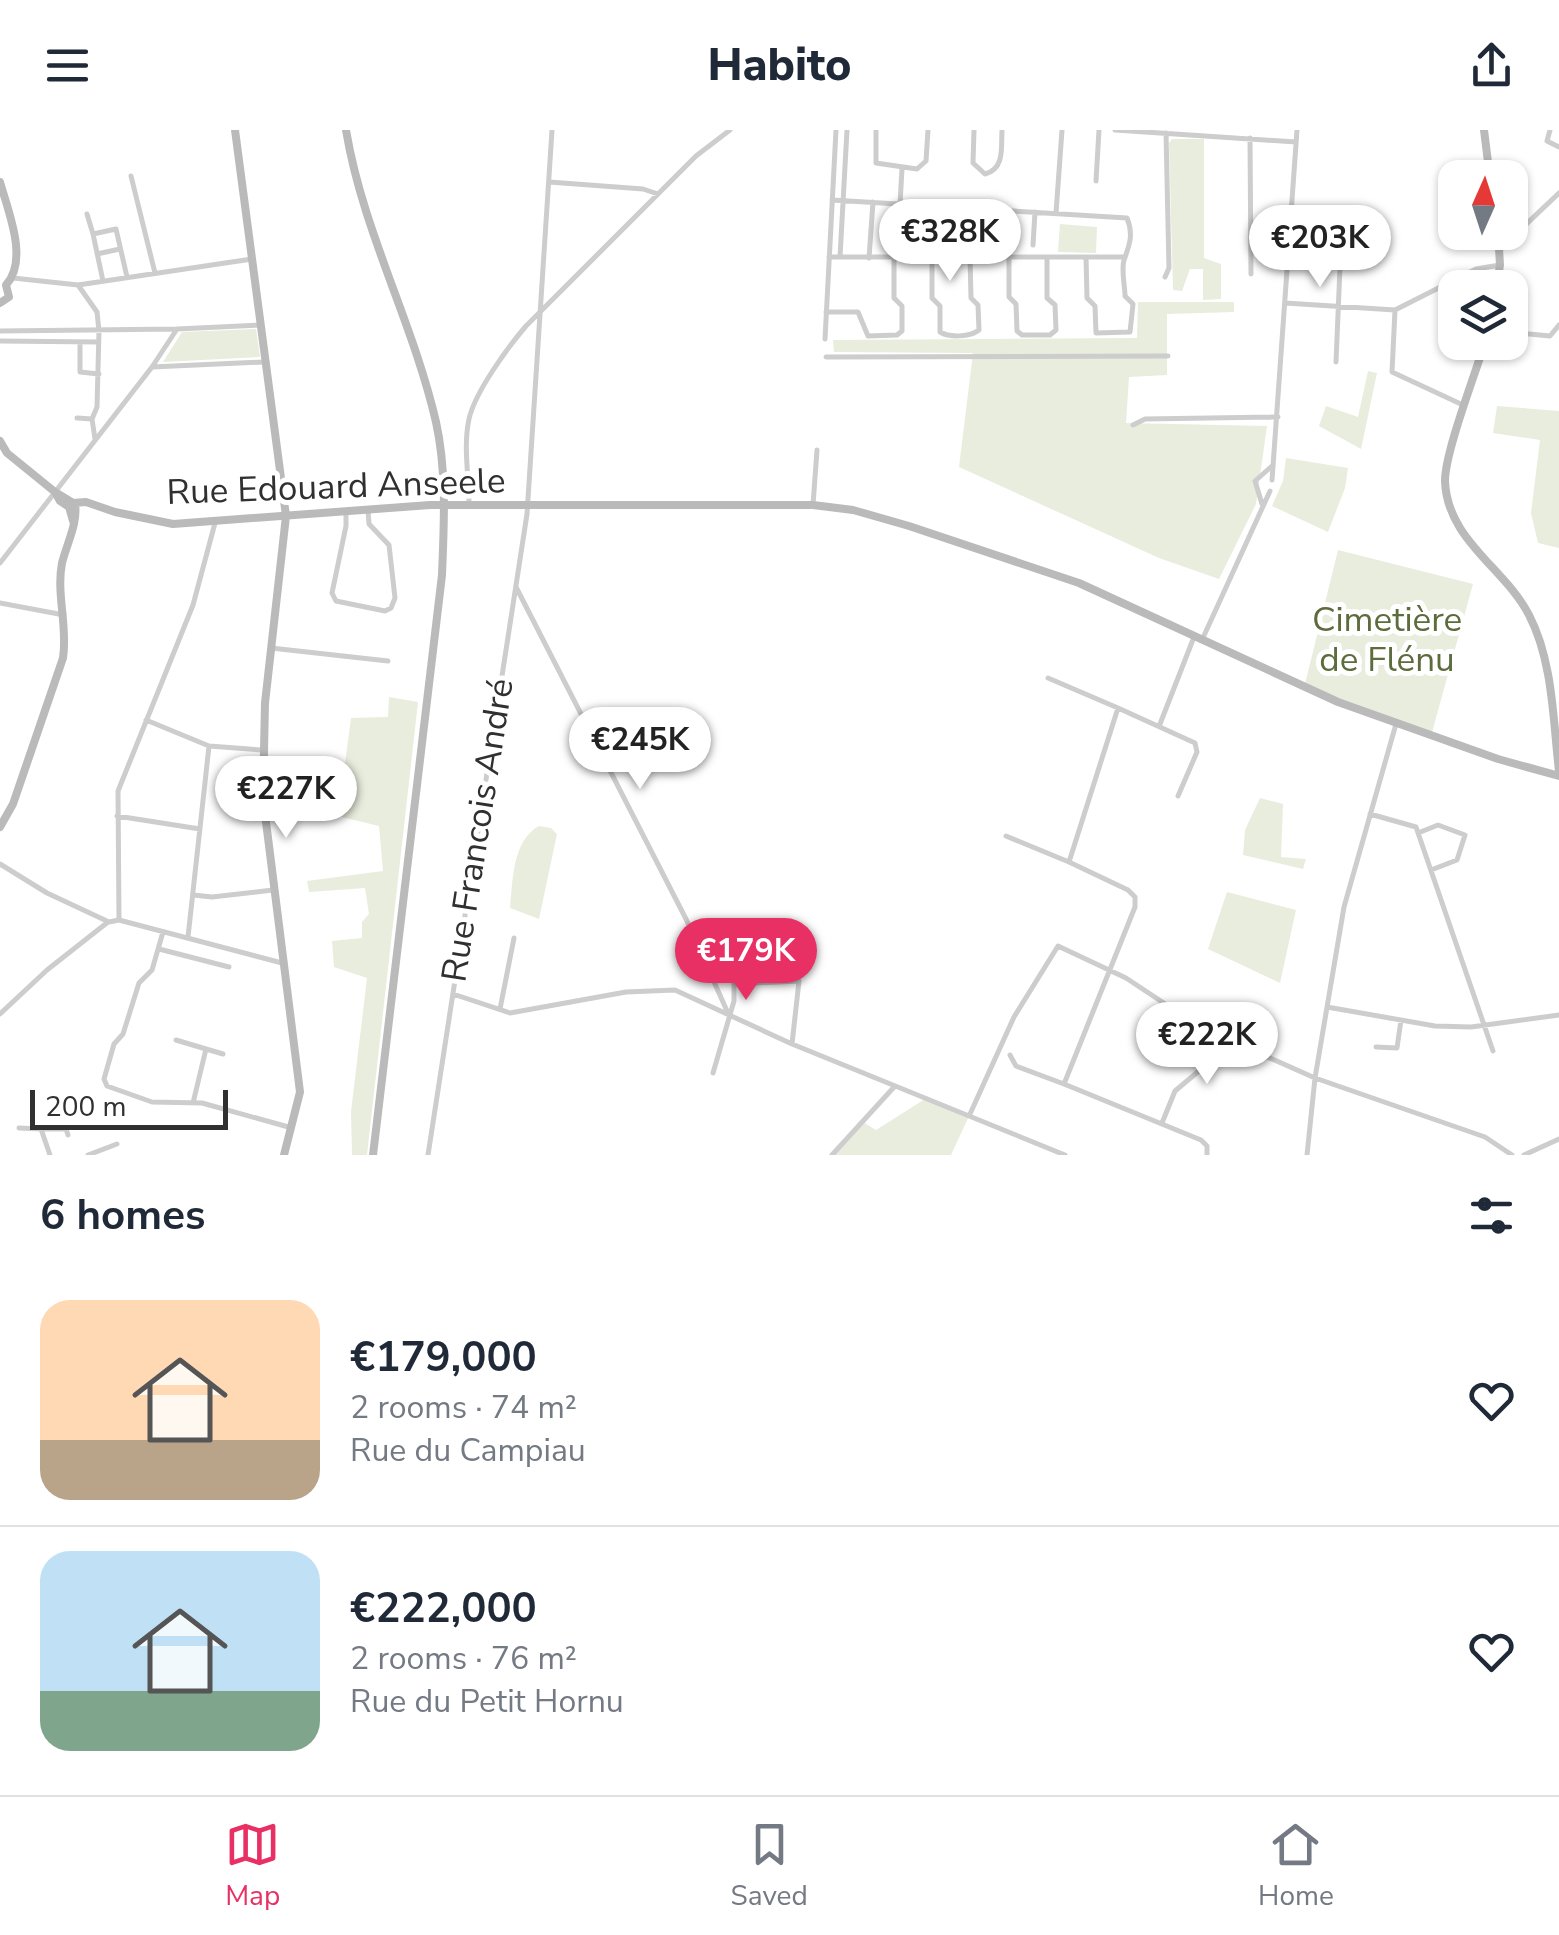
<!DOCTYPE html>
<html lang="en">
<head>
<meta charset="utf-8">
<style>
  body { margin:0; font-family:"Nunito Sans",sans-serif; background:#f2f2f3; color:#1f2937; height:100vh; display:flex; flex-direction:column; font-size:38px; white-space:nowrap }
  * { box-sizing:border-box; margin:0 }
  p { font-size:32px; color:#747a83 }
  .icon { flex:none; width:55px; height:55px; fill:none; stroke:currentColor; stroke-width:2; stroke-linecap:round; stroke-linejoin:round }
  .map { position:relative; height:1025px; overflow:hidden }
  .sheet { display:flex; flex-direction:column; background:#fff; flex:1 }
  .sheet>* { flex:none }
  .needle { width:65px; rotate:3deg }
  .fabs { position:absolute; left:1438px; top:30px; display:grid; gap:20px }
  .fabs a { display:grid; place-items:center; width:90px; height:90px; border-radius:20px; background:#fff; box-shadow:0 2px 8px #0004; font-size:50px }
  .scale { position:absolute; left:30px; bottom:25px; width:198px; box-sizing:border-box; padding-left:10px; border:5px solid #303030; border-top:0; font-size:28px; line-height:35px; white-space:nowrap; color:#303030; -webkit-text-stroke:8px #fff; paint-order:stroke }
  .price { position:absolute; translate:-50% -85px; padding:0 22px; border-radius:35px; background:#fff; color:#222; font-size:32px; line-height:65px; filter:drop-shadow(0 2px 5px #0008) }
  .price::after { content:''; position:absolute; left:50%; top:60px; width:30px; height:22px; margin-left:-15px; background:inherit; clip-path:polygon(0 0,100% 0,50% 100%) }
  .price.selected { background:#e83064; color:#fff }
  ul { padding:0; list-style:none }
  li { display:flex; align-items:center; gap:30px; height:250px; padding:0 40px }
  li+li { border-top:2px solid #e0e1e3 }
  li span { display:grid; place-items:center; flex:none; width:280px; height:200px; border-radius:30px; color:#555 }
  li>.icon { margin-inline-start:auto }
  span .icon { width:120px; height:120px; fill:#fffc; stroke-width:1 }
  li b { font-size:42px }
  h2 { display:flex; justify-content:space-between; align-items:center; height:120px; padding:0 40px; font-size:42px }
  header { display:flex; justify-content:space-between; align-items:center; height:130px; padding:0 40px; background:#fff; font-size:45px; font-weight:800 }
  .menu { display:flex; justify-content:space-around; align-items:center; height:140px; border-top:2px solid #e0e1e3; background:#fff; font-size:28px; color:#747a83 }
  .menu a { display:grid; justify-items:center; gap:5px }
  .menu .selected { color:#e83064 }
  .map>svg:first-child { display:block }
</style>
</head>
<body>
<header><svg class="icon" aria-label="menu" viewBox="0 0 24 24"><path d="M4 6h16M4 12h16M4 18h16"/></svg>Habito<svg class="icon" aria-label="share" viewBox="0 0 24 24"><path d="M12 15V3M7 8l5-5 5 5M5 13v7h14v-7"/></svg></header>
<div class="map">
<svg width="1559" height="1025" viewBox="0 0 1559 1025">
  <rect width="100%" height="100%" fill="#fff"/>
  <path fill="#e9eddd" d="M1172 9H1204V128L1221 134V169L1203 170V139H1190L1182 161 1173 160 1169 13Z
    M1060 94 1097 97 1096 123 1058 122Z
    M1138 172H1234V182L1167 184V245L1129 247 1126 293 1267 296 1256 374 1219 449 1159 428 959 337 973 223 834 222 833 210 1137 208Z
    M256 199 260 227 163 232 182 202Z
    M1368 241 1377 243 1361 319 1319 296 1326 276 1358 287Z
    M1497 276 1559 281V418L1538 413 1531 383 1540 310 1493 303Z
    M1286 328 1348 338 1345 358 1328 402 1272 376 1283 351Z
    M1338 420 1473 454 1431 606 1304 558Z
    M389 567 418 572 367 1025H352L351 982 367 848 334 837 332 811 362 808V792L369 784 365 758 309 762 307 751 383 741 379 696 333 685 343 649 351 588 388 587Z
    M1260 668 1283 674 1281 727 1306 729 1303 739 1243 725 1245 700Z
    M539 696 551 698 557 704 539 789 510 778C513 750 512 711 539 696Z
    M1227 762 1296 780 1280 853 1208 819Z
    M925 969 970 984 951 1025H832L863 992 876 1000Z"/>
  <g fill="none" stroke-linecap="round" stroke-linejoin="round">
    <path stroke="#cdcdcd" stroke-width="5" d="M876 0V33L917 39 926 31 928 0
      M974 0 973 33 985 44C1005 39 1001 17 1002 0
      M1115 0 1296 12
      M1550 0 1547 11 1559 17
      M1250 8 1251 144
      M131 46 155 143
      M1096 51 1099 0
      M549 52 643 59 658 64
      M832 70 1127 88C1134 105 1129 116 1124 130 1121 140 1125 156 1125 166L1133 174 1130 202 1096 203 1095 176 1087 168 1086 127
      M900 74 902 39
      M1056 83 1062 0
      M87 84 93 104
      M956 97 957 77
      M1033 115 1035 82
      M1500 119 1559 63
      M97 124 120 119
      M829 127H1124
      M840 127 847 0
      M1009 127V167L1016 174 1017 201 1022 205H1050L1056 200 1055 175 1047 168V127
      M869 128 873 72
      M932 128V168L940 176V202C950 208 970 207 979 200L978 175 971 168 970 128
      M1165 147 1169 138 1166 3
      M13 148 78 155 252 129
      M103 151 93 104 116 99 127 147
      M1285 173 1395 180 1476 139 1500 135
      M1395 180 1392 242 1463 275
      M826 182H858L868 206 897 205 902 201V176L894 168V128
      M261 195 177 199 152 237 264 232
      M0 201 177 199
      M1510 202 1550 206 1559 195
      M825 209 836 0
      M0 211 98 212
      M80 212V242L99 244
      M826 227 1168 226
      M1336 232 1342 90
      M77 288 92 289 97 277 99 201 97 182 78 155
      M92 289 95 309
      M1133 295 1145 289 1278 287
      M1272 350 1297 0
      M1262 374 1255 351 1272 336
      M469 375C469 346 463 317 469 289 475 262 508 217 526 196L696 26 730 0
      M813 375 817 320
      M346 381V396L332 463 336 471 385 481 391 478 395 468 389 415 369 394 368 380
      M0 433 152 237
      M516 457 686 789 727 881
      M0 473 64 485
      M1202 510 1270 361
      M271 518 388 531
      M1048 548 1118 578
      M146 590 209 616 262 620
      M1160 594 1194 507
      M1178 666 1197 622 1195 613 1118 578 1069 732 1128 760 1135 767V777L1064 954 1201 1010 1207 1016V1025
      M1370 684 1416 697 1493 921
      M117 686 200 699
      M1418 703 1438 695 1465 705 1457 730 1431 740
      M1006 706 1069 732
      M0 734 47 763 109 792 119 790 282 833
      M193 765 212 767 273 760
      M119 790 118 661 193 475 215 393
      M163 802 152 840 139 853 123 904 114 914 104 949 107 956 152 972 202 973 292 998
      M188 807 209 616
      M159 819 229 837
      M734 854V827L744 825
      M453 864 510 883 626 862 675 860 792 914 1065 1025
      M1327 877 1435 896 1471 897 1559 885
      M500 879 514 808
      M0 884 47 840 108 792
      M176 910 206 919 193 973
      M1376 917 1397 918 1401 890
      M206 919 223 924
      M1010 925 1016 936 1064 954
      M713 943 734 871V854L799 851 792 914
      M970 984 1014 887 1058 816 1126 848 1197 895 1220 906 1315 948 1485 1007 1512 1025
      M1162 993 1175 961 1206 935 1219 907
      M19 998 41 999 50 1025
      M41 999H66L68 1005
      M88 1025 117 1014
      M428 1025 527 384 552 0
      M832 1025 895 956
      M1307 1025 1315 948 1344 777 1396 594
      M1524 1025 1559 1009"/>
    <path stroke="#bababa" stroke-width="8" d="M235 0 286 386 265 573 263 668 300 962 284 1025
      M346 0C363 102 413 192 436 292 447 342 444 394 442 445L373 1025
      M1484 0 1490 48
      M0 52C8 81 29 130 6 155L9 167 0 173
      M1496 158 1500 135 1498 102
      M1485 212C1475 245 1445 322 1445 351 1447 410 1505 438 1529 485 1553 531 1553 590 1559 641
      M0 311 7 323 55 362 73 373 86 372 115 382 173 394 430 375H813L853 380 909 396 1079 453 1338 572 1498 629 1559 646
      M55 362 60 371 69 377 73 391
      M0 697 13 674 63 528C68 497 56 464 62 433 67 413 78 393 75 374"/>
  </g>
  <g text-anchor="middle" stroke-width="10" stroke-linejoin="round" paint-order="stroke">
    <g font-size="35" fill="#303030" stroke="#fff">
      <text transform="translate(336 356) rotate(-2)" y="12">Rue Edouard Anseele</text>
      <text transform="translate(477 700) rotate(-81)" y="12">Rue Francois André</text>
    </g>
    <g font-size="35" fill="#5d6c3c" stroke="#fff">
      <text x="1387" y="501">Cimetière<tspan x="1387" dy="40">de Flénu</tspan></text>
    </g>
  </g>
</svg>
<div class="fabs">
<a><svg class="needle" viewBox="-14 -14 28 28"><path d="M0-13l5 13h-10z" fill="#e53935"/><path d="M0 13l5-13h-10z" fill="#747a83"/></svg></a>
<a><svg class="icon" aria-label="layers" viewBox="0 0 24 24"><path d="M12 4l9 5-9 5-9-5zM3 14l9 5 9-5"/></svg></a>
</div>
<div class="scale">200 m</div>
<b class="price" style="left:950px;top:154px">€328K</b>
<b class="price" style="left:1320px;top:160px">€203K</b>
<b class="price" style="left:640px;top:662px">€245K</b>
<b class="price" style="left:286px;top:711px">€227K</b>
<b class="price selected" style="left:746px;top:873px">€179K</b>
<b class="price" style="left:1207px;top:957px">€222K</b>
</div>
<section class="sheet">
<h2>6 homes<svg class="icon" aria-label="filters" viewBox="0 0 24 24"><path d="M4 7h16M4 17h16"/><circle cx="9" cy="7" r="2"/><circle cx="15" cy="17" r="2"/></svg></h2>
<ul>
<li><span style="background:linear-gradient(#ffd9b3 70%,#b9a48a 0)"><svg class="icon" aria-label="home" viewBox="0 0 24 24"><path d="M3 11l9-7 9 7M6 9v11h12V9"/></svg></span><div><b>€179,000</b><p>2 rooms · 74 m²</p><p>Rue du Campiau</p></div><svg class="icon" aria-label="heart" viewBox="0 0 24 24"><path d="M12 20l-8-8c-3-5 5-10 8-4 3-6 11-1 8 4z"/></svg></li>
<li><span style="background:linear-gradient(#bfe0f5 70%,#7fa58c 0)"><svg class="icon" aria-label="home" viewBox="0 0 24 24"><path d="M3 11l9-7 9 7M6 9v11h12V9"/></svg></span><div><b>€222,000</b><p>2 rooms · 76 m²</p><p>Rue du Petit Hornu</p></div><svg class="icon" aria-label="heart" viewBox="0 0 24 24"><path d="M12 20l-8-8c-3-5 5-10 8-4 3-6 11-1 8 4z"/></svg></li>
</ul>
</section>
<nav class="menu">
<a class="selected"><svg class="icon" aria-label="map" viewBox="0 0 24 24"><path d="M3 6l6-2 6 2 6-2v14l-6 2-6-2-6 2zM9 4v14M15 6v14"/></svg>Map</a>
<a><svg class="icon" aria-label="saved" viewBox="0 0 24 24"><path d="M7 4h10v16l-5-4-5 4z"/></svg>Saved</a>
<a><svg class="icon" aria-label="home" viewBox="0 0 24 24"><path d="M3 11l9-7 9 7M6 9v11h12V9"/></svg>Home</a>
</nav>
</body>
</html>
